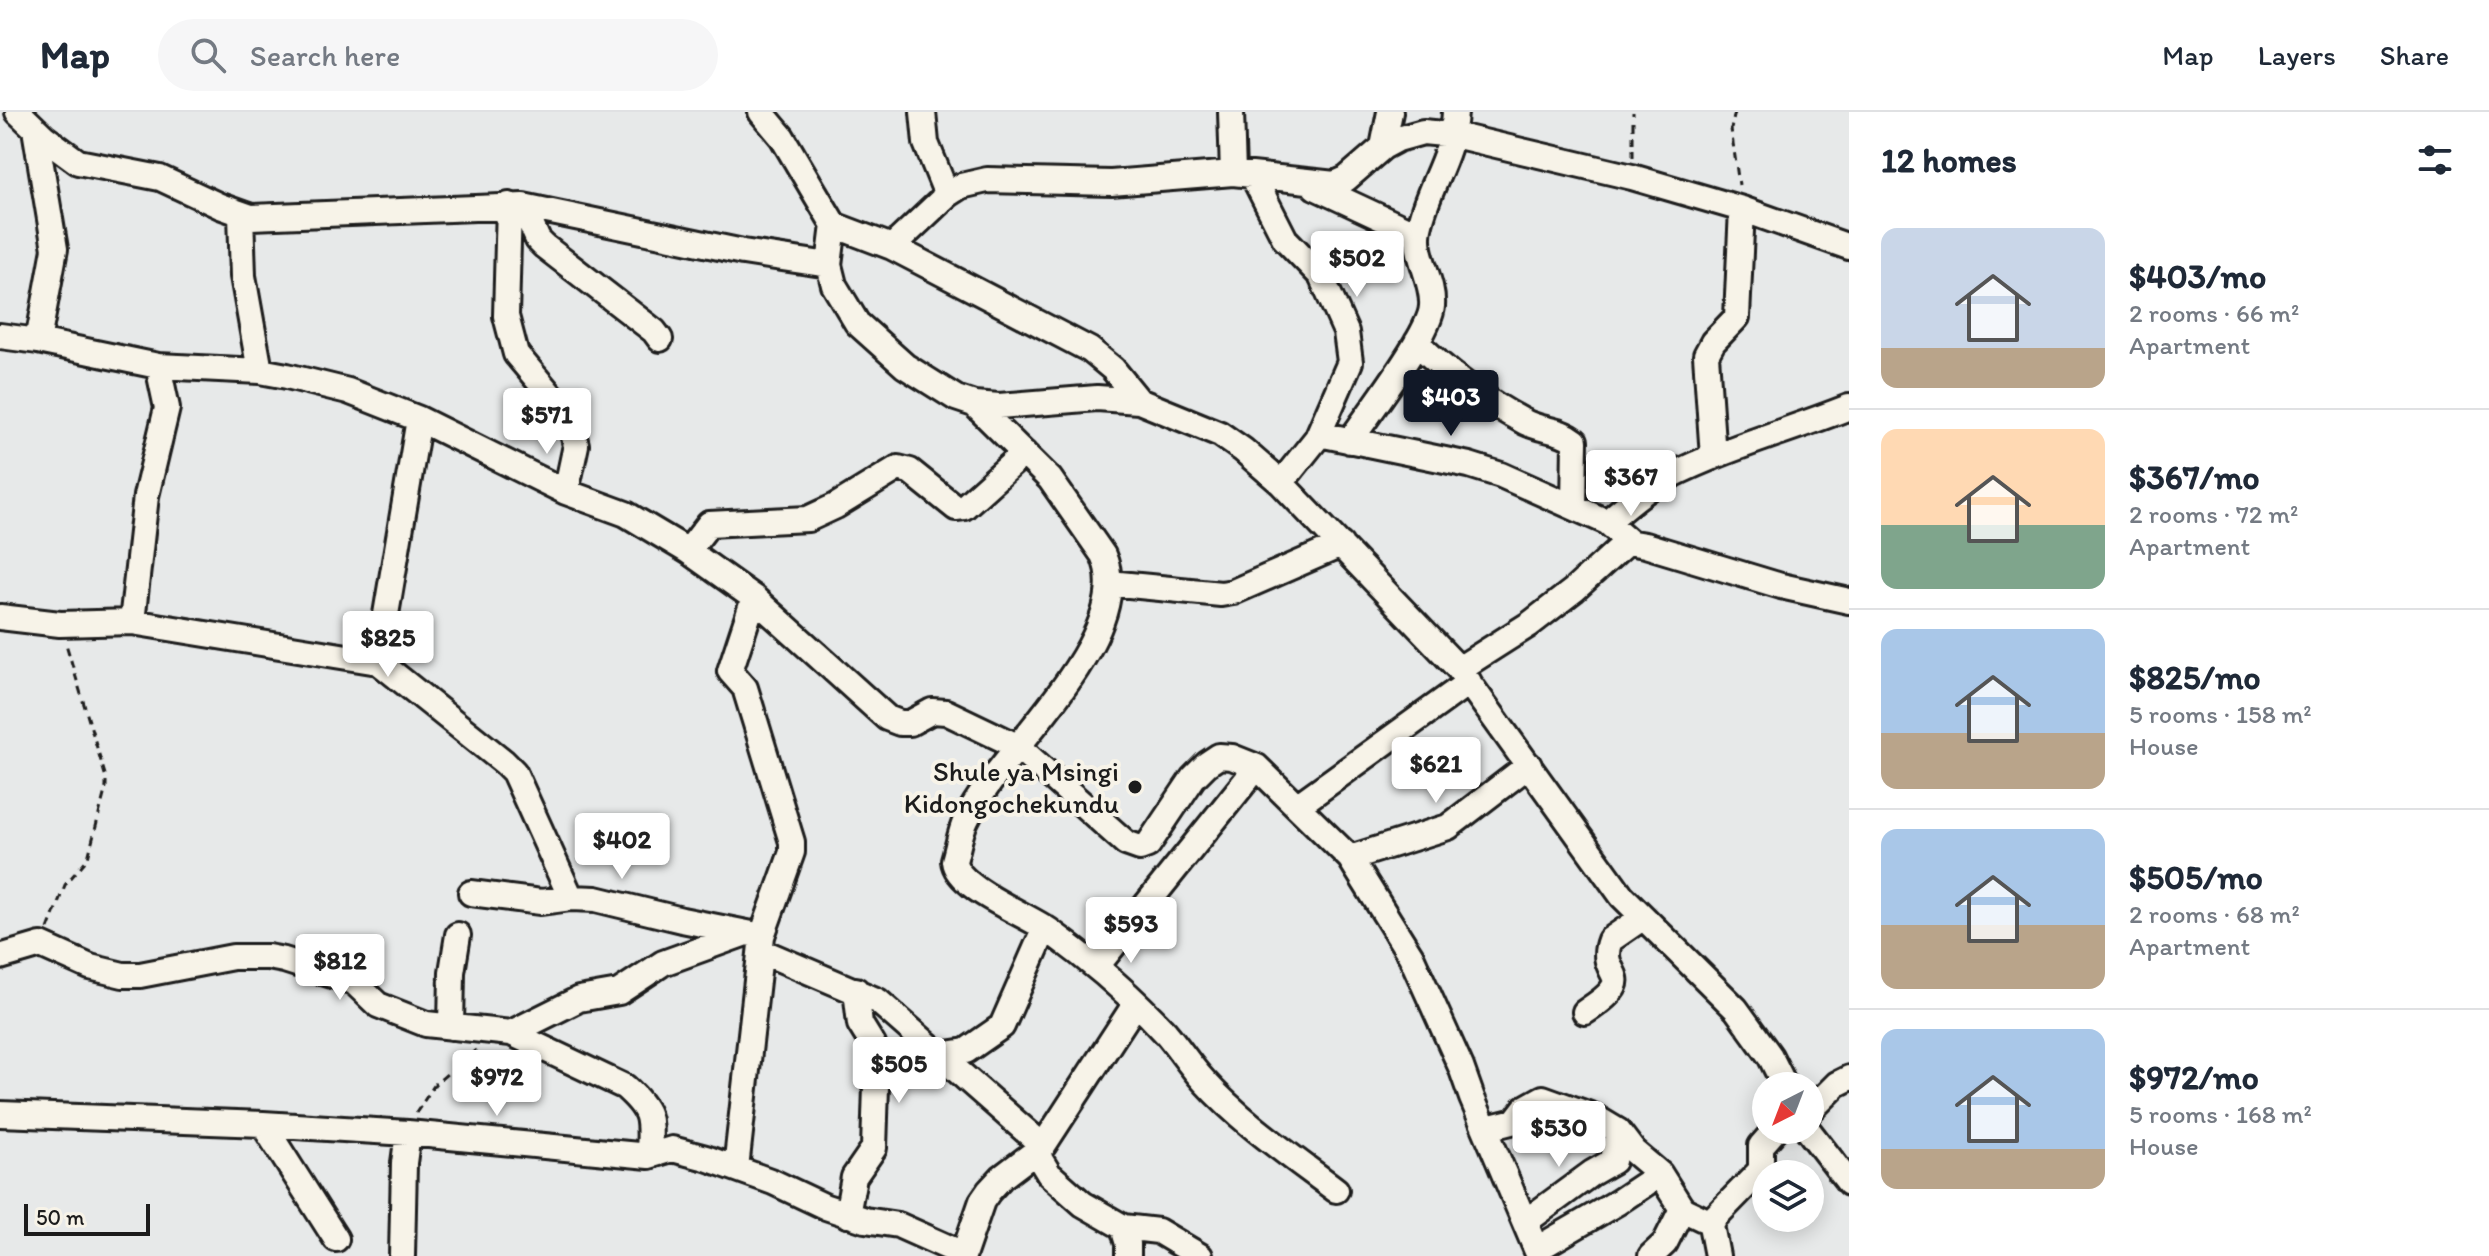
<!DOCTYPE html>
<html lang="en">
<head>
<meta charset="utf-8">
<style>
  body { margin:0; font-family:Itim,sans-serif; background:#f6f6f7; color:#1f2937; height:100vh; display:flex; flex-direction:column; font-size:30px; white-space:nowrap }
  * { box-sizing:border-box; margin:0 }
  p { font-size:26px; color:#747a83 }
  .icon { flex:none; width:44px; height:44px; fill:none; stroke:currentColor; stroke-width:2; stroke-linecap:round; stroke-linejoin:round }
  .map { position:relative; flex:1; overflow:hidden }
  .panel { display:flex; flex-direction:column; background:#fff; width:640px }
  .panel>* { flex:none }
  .needle { width:52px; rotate:222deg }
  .controls { position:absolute; left:1752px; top:960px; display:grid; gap:16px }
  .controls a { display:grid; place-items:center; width:72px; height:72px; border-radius:50%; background:#fff; box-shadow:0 4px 20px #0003; font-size:40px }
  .scale { position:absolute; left:24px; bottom:20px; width:126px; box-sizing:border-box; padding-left:8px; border:4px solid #1c1c1c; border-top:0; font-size:22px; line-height:28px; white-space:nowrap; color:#1c1c1c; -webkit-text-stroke:6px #f7f3e8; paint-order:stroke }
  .price { position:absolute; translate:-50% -68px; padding:0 18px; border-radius:8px; background:#fff; color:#222; font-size:26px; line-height:52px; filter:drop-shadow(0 2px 4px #0008) }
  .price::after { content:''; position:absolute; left:50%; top:48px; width:24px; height:18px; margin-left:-12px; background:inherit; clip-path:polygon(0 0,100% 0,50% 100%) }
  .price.current { background:#111827; color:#fff }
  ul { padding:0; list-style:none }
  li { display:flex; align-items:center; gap:24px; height:200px; padding:0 32px }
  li+li { border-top:2px solid #e0e1e3 }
  li span { display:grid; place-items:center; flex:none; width:224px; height:160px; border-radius:16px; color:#555 }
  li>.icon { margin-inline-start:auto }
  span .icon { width:96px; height:96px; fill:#fffc; stroke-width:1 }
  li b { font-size:34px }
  h2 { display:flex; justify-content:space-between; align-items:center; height:96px; padding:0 32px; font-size:34px }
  header { display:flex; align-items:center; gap:48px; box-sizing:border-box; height:112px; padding:0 40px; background:#fff; border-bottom:2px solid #e0e1e3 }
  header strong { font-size:38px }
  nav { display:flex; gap:44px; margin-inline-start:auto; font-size:28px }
  .search { width:560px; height:72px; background:#f6f6f7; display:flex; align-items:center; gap:20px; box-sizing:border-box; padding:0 28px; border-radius:44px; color:#747a83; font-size:30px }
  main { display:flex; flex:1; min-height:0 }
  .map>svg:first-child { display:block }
</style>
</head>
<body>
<header>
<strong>Map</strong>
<div class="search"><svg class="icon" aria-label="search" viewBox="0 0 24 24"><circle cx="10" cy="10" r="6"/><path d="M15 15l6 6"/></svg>Search here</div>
<nav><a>Map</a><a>Layers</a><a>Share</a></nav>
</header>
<main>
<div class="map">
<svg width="1849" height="1144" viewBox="0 0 1849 1144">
  <rect width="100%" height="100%" fill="#e7e9e9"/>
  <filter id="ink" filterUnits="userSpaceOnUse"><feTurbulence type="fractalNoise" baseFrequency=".0125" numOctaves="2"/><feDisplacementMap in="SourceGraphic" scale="16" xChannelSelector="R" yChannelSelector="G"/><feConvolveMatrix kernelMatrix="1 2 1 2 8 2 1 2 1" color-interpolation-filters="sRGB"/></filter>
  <g filter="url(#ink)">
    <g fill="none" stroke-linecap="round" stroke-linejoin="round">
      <defs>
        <path id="minor" d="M18 0 44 25 78 50 160 66 220 94 251 105 523 94 743 140 829 153
          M761 0 782 25 834 113 829 153 834 173 857 211 905 254 956 286 974 292 999 294 1097 286 1139 289 1220 322 1243 338 1281 371 1459 557 1622 784 1736 897 1770 944 1785 974
          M923 0 926 31 947 83
          M1231 0 1233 61
          M35 17 55 137 38 229
          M1383 35 1390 0
          M1253 64 1285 127 1321 164 1346 220 1350 250 1317 326
          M1315 75 1418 123
          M509 93 506 204 516 242 569 305 576 333 566 380
          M523 94 538 128 544 134 654 219 660 227
          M241 102 243 164 260 259
          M834 113 892 135 1090 238 1113 257 1139 289
          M892 135 947 83 961 74 987 68 1111 71 1233 61 1335 72 1346 67 1383 35 1398 27 1423 20 1454 23 1632 65 1742 97 1849 135
          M0 224 38 229 158 254 260 259 287 264 348 279 419 307 566 380 626 402 688 439 754 486 887 606 900 611H910L932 599 946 600 1017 634 1126 731 1140 736 1148 733 1193 666 1207 652 1219 644 1232 645 1257 655 1350 746 1411 844 1461 955 1472 986 1539 1144
          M1417 230C1442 258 1489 291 1523 309 1540 319 1559 316 1575 329L1574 395
          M974 292 1050 367 1103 443C1139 524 999 639 966 708 960 720 958 736 954 749 957 777 1029 803 1051 820 1092 850 1131 883 1166 921 1179 936 1190 954 1204 969 1242 1011 1291 1044 1336 1078
          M1350 329C1368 302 1431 221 1432 194 1434 167 1413 142 1419 116 1427 75 1453 45 1455 0
          M1713 345 1706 243 1713 230 1737 205 1742 97
          M1281 371 1317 326 1324 323 1469 353 1501 363 1607 410 1630 430
          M1607 410C1626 394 1645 377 1668 365 1725 336 1789 319 1849 295
          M688 439 709 412 808 407 836 394 898 356 910 359 956 396 964 395 1024 341
          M1109 471 1221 482 1233 480 1341 433
          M0 505 60 512 132 510 372 549 380 538 419 307
          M132 510 146 384 167 296 158 254
          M375 547 504 650 514 660 571 786
          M1459 557 1530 512 1574 478 1627 430 1645 433 1781 474 1849 489
          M1297 694 1469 570
          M1350 746 1448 715 1529 653
          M471 781 541 790 571 786 596 787 682 808 762 824
          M761 839 878 889 1043 1034
          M0 845 41 833 90 855 123 863H140L233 845H268L284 848 354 870 378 893 426 912 511 921 625 975C654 1001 650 1007 649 1044
          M1097 854 1257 655
          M1585 900C1645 861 1595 867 1610 828L1642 806
          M451 915 452 860 458 823
          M511 921 579 887 619 880 663 851 746 821
          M940 943 966 939 1002 914 1045 816
          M1810 999 1837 972 1849 966
          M0 1002 263 1012 408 1021 649 1044 672 1037 706 1046 773 1070 826 1095 865 1108 898 1113 963 1142
          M263 1012 336 1127
          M1487 1016 1515 1009 1525 996 1543 986 1593 1004 1618 1019 1634 1040 1660 1062 1682 1097 1703 1107
          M1808 1018 1849 1071
          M1035 1039 1049 1062 1083 1092 1123 1115 1158 1119 1200 1144
          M736 1056 762 824 792 740V730L745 576 730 559 754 486
          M847 1103 854 1065 874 1036 877 944 873 933 860 912 856 878
          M1525 1110 1592 1061 1613 1049 1618 1019
          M1123 1115 1128 1132V1144
          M1537 1137 1618 1090 1660 1062
          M402 1144 404 1051 408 1021
          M963 1144 982 1089 989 1079 1002 1065 1043 1034 1136 891
          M1651 1144 1665 1131 1682 1097
          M1717 1144 1711 1113 1715 1105 1761 1058V1034L1775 1018"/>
      </defs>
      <use href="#minor" stroke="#1c1c1c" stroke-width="30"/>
      <path stroke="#1c1c1c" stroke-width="3" stroke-dasharray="8 6" stroke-linecap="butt" d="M1735 0 1731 17 1739 73
        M1633 45V0
        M48 817 65 773 88 746 106 675V666L66 532
        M416 1001 435 972 476 938"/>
      <use href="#minor" stroke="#f7f3e8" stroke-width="24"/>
    </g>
  </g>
  <circle fill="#1c1c1c" stroke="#f7f3e8" stroke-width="3" cx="1135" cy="675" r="8"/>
  <g text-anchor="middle" stroke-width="8" stroke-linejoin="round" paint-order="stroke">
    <g font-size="28" fill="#1c1c1c" stroke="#f7f3e8" text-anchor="end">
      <text x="1119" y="669">Shule ya Msingi<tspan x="1119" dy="32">Kidongochekundu</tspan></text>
    </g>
  </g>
</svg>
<div class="controls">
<a><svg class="needle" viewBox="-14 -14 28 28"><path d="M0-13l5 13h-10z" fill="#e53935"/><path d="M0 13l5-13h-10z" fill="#747a83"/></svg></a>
<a><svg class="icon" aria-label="layers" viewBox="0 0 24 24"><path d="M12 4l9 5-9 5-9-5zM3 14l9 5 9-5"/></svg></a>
</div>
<div class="scale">50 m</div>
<b class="price" style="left:1357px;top:187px">$502</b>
<b class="price current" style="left:1451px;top:326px">$403</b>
<b class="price" style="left:547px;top:344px">$571</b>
<b class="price" style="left:1631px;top:406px">$367</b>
<b class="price" style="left:388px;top:567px">$825</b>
<b class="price" style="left:1436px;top:693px">$621</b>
<b class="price" style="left:622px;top:769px">$402</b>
<b class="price" style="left:1131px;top:853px">$593</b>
<b class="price" style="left:340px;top:890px">$812</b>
<b class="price" style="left:899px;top:993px">$505</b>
<b class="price" style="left:497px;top:1006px">$972</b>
<b class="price" style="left:1559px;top:1057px">$530</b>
</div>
<section class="panel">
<h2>12 homes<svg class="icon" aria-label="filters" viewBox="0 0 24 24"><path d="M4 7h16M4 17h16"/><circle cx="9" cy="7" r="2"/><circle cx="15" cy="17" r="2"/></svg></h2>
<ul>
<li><span style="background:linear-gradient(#c9d6e8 75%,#b9a48a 0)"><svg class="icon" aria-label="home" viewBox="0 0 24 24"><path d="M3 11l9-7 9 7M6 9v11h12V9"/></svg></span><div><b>$403/mo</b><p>2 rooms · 66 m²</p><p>Apartment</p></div></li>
<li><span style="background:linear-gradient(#ffd9b3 60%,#7fa58c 0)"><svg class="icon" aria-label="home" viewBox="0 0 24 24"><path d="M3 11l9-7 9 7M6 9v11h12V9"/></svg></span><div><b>$367/mo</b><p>2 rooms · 72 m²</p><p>Apartment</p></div></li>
<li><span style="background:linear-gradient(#a9c7e8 65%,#b9a48a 0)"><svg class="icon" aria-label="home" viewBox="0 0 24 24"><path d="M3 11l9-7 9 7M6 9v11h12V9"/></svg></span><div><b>$825/mo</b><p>5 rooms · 158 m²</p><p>House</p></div></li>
<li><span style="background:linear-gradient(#a9c7e8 60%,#b9a48a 0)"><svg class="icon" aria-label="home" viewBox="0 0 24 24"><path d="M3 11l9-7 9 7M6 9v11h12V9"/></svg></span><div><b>$505/mo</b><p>2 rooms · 68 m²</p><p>Apartment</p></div></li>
<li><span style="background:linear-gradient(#a9c7e8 75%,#b9a48a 0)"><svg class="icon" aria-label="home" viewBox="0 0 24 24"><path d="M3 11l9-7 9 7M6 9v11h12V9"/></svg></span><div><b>$972/mo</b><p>5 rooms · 168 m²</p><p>House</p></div></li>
</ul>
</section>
</main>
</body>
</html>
